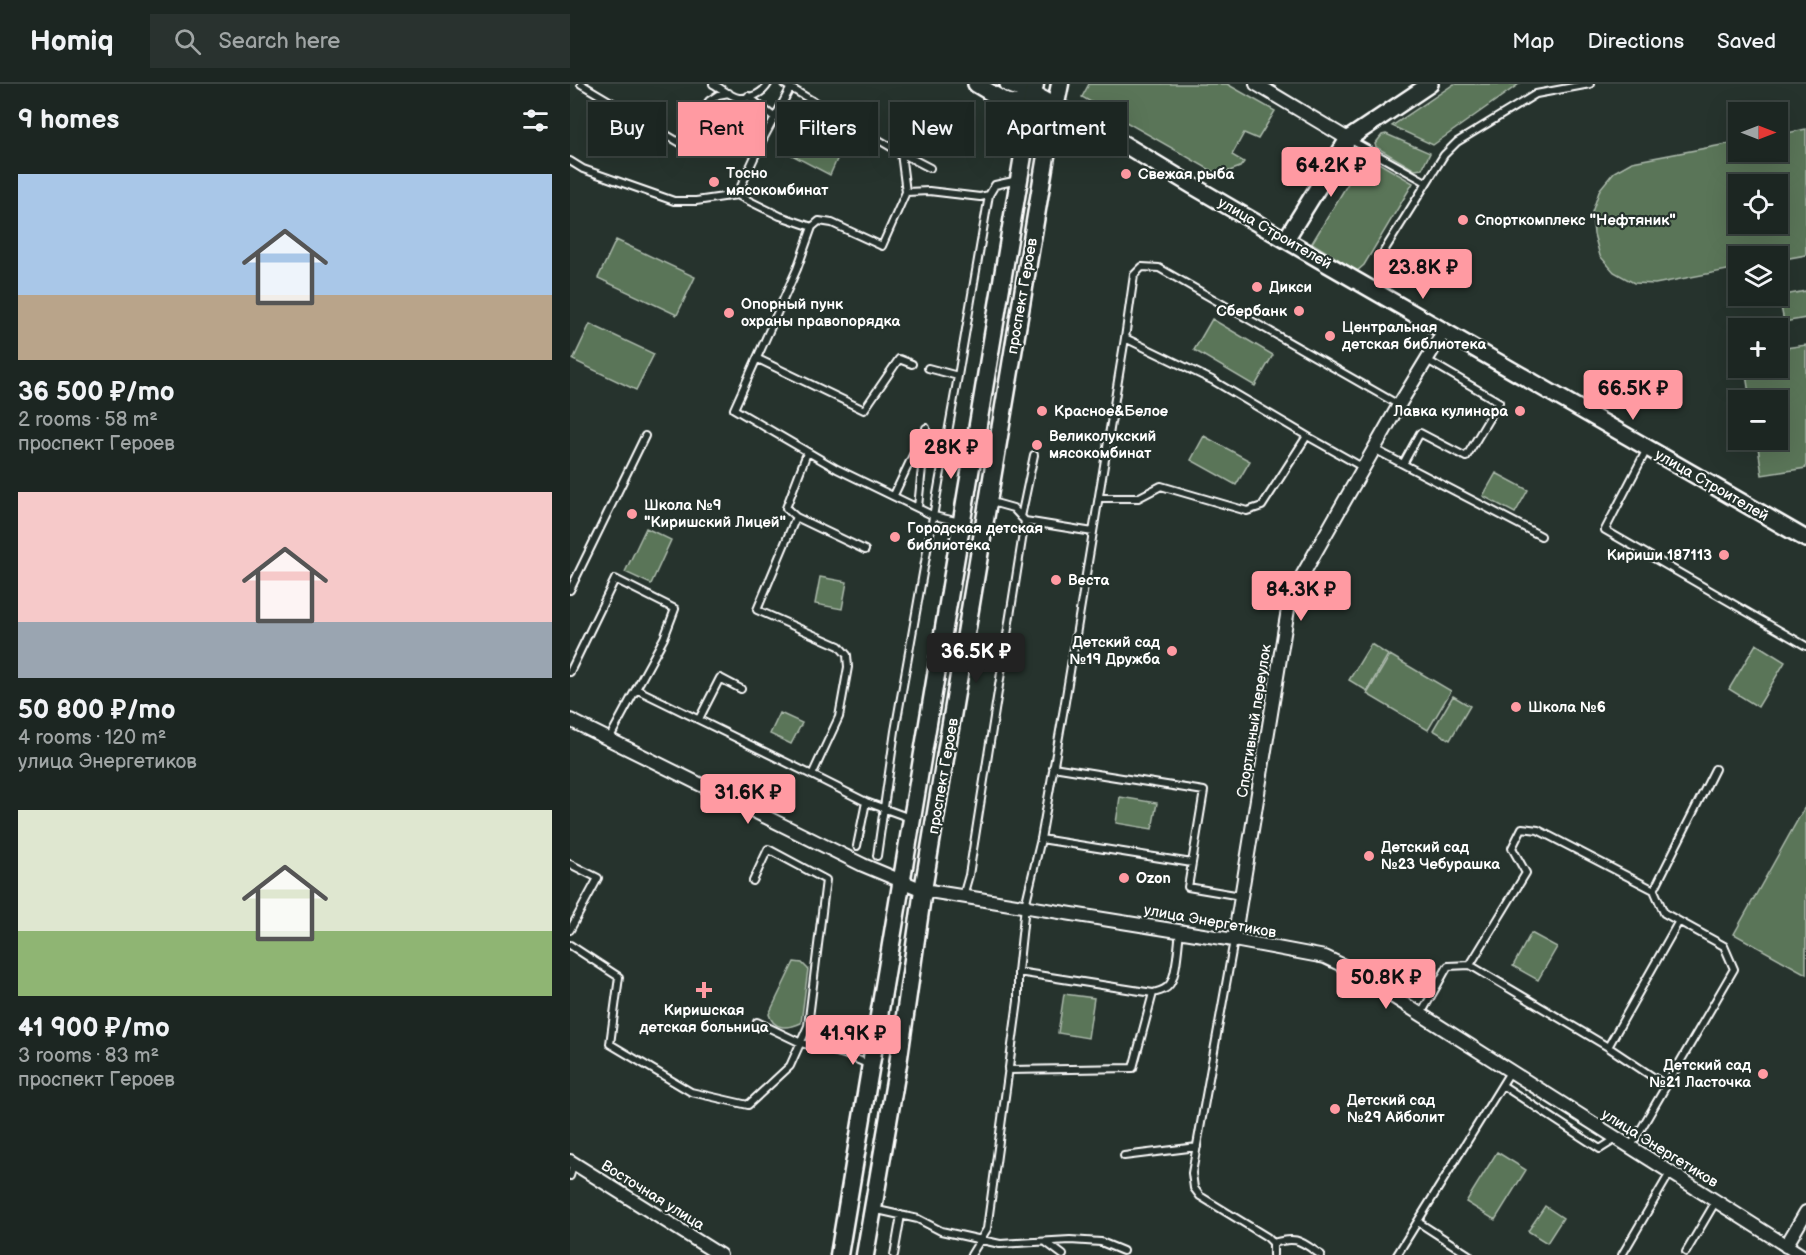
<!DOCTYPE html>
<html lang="en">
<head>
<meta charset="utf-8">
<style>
  body { margin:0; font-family:"Balsamiq Sans",sans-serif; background:#29322f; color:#f1f3f6; height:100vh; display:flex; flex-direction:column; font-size:22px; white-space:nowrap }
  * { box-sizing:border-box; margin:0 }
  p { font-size:20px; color:#a0a5a5 }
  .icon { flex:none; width:33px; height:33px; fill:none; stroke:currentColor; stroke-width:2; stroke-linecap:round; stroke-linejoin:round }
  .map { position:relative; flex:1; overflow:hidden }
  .drawer { display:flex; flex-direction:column; background:#1c2622; width:570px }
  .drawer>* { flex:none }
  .hud { position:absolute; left:18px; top:18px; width:570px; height:54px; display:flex; gap:12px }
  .needle { width:39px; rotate:90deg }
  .buttons { position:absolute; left:1158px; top:18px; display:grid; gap:12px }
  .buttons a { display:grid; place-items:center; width:60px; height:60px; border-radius:0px; background:#1c2622; box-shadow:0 6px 24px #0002,0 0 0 2px #3a4340; font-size:30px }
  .price { position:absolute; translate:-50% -51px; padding:0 14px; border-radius:6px; background:#ff9aa2; color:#111; font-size:20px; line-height:39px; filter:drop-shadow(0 2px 3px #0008) }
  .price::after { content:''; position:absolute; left:50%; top:36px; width:18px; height:14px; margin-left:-9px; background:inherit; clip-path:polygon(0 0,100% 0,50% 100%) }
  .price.on { background:#222; color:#fff }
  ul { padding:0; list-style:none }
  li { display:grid; align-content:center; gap:12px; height:318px; padding:0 18px }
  li span { display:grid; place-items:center; height:186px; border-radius:0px; color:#555 }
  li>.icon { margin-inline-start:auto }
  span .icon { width:108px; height:108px; fill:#fffc; stroke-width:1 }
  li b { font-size:26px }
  h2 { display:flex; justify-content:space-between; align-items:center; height:72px; padding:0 18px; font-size:26px }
  .tag { padding:0 21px; border-radius:0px; background:#1c2622; box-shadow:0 6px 24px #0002,0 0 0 2px #3a4340; font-size:21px; line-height:54px }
  .tag.on { background:#ff9aa2; color:#111 }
  header { display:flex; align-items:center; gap:36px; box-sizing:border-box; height:84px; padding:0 30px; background:#1c2622; border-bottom:2px solid #3a4340 }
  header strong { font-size:28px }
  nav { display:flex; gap:33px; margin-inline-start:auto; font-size:21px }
  .search { width:420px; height:54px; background:#29322f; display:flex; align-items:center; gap:15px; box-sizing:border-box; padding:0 21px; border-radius:0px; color:#a0a5a5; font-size:22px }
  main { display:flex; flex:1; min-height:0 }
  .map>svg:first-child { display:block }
</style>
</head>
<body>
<header>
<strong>Homiq</strong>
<div class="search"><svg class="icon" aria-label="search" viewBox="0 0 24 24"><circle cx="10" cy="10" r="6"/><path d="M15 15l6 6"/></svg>Search here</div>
<nav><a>Map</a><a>Directions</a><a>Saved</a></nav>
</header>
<main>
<section class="drawer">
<h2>9 homes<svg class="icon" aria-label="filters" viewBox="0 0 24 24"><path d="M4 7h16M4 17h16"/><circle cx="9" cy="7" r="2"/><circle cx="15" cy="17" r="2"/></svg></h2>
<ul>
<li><span style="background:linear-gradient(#a9c7e8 65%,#b9a48a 0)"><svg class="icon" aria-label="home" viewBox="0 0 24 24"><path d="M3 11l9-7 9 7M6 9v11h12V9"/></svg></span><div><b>36 500 ₽/mo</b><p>2 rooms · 58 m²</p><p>проспект Героев</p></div></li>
<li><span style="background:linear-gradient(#f6c9c9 70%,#9aa5b1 0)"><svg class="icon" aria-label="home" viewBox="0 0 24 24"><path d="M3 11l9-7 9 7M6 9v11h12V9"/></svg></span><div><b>50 800 ₽/mo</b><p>4 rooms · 120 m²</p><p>улица Энергетиков</p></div></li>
<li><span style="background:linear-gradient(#dfe7d0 65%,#8fb573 0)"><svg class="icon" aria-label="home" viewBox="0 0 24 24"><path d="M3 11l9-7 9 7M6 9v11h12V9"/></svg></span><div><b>41 900 ₽/mo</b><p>3 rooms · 83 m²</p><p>проспект Героев</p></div></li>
</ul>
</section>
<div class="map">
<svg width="1236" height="1171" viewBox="0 0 1236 1171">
  <rect width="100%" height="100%" fill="#26332d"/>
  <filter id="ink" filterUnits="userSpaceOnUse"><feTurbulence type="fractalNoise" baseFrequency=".0167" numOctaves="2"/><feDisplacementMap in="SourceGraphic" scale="12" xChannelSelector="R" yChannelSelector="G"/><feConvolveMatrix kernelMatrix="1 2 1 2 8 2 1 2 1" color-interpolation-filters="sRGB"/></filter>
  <g filter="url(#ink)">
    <path fill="#5a7459" stroke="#acbaac" stroke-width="1.5" fill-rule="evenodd" d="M519 0H657L705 27 688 55 674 49 662 71 674 78 670 83 649 91 512 13Z
      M884 0H949L863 61 822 42Z
      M235 40 273 62 260 91 218 69Z
      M1236 45V171L1208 176V172H1168V184L1085 200 1064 199 1044 188 1030 172 1024 150 1022 128 1030 105 1044 88 1062 78 1168 58V68H1208V51ZM1168 100H1208V140H1168Z
      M816 50 860 69 852 85 845 86 806 63 805 60 812 51Z
      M795 71 843 99 794 181 787 187 742 159Z
      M46 156 125 193 107 231 28 194Z
      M1236 207V234L1214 238 1209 212Z
      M642 235 703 271 685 302 624 266Z
      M20 240 84 270 66 306 3 276Z
      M1236 261V384L1192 391 1187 356H1208V316H1180L1175 284H1208V265Z
      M634 352 680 377 666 401 621 376Z
      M926 389 958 406 945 429 913 412Z
      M76 444 101 456 81 500 55 488Z
      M250 493 277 498 272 525 245 520Z
      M801 560 818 571 797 607 779 596Z
      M1186 560 1215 578 1188 623 1159 605Z
      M820 571 881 607 858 646 797 610Z
      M883 612 900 622 880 656 863 646Z
      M210 629 232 639 221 660 200 650Z
      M550 713 587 719 582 745 546 739Z
      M1236 721V890L1164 850Z
      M961 849 987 863 968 896 943 882Z
      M224 878 232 879 238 885 231 939C218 945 203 946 199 930Z
      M494 910 524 914 518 954 488 949Z
      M927 1068 956 1086 925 1136 896 1118Z
      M975 1122 993 1134 977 1159 958 1147Z"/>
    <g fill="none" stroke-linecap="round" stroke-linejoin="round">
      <defs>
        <path id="service" d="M11 0 112 60 139 17 148 11 159 9
          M143 0C151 4 161 13 169 14 181 15 193 9 198 0
          M214 0 331 69 336 108 312 162 262 139 249 137 242 143 210 132 167 111 192 57 220 5
          M178 12 205 34
          M779 55 856 98
          M331 69 360 84
          M0 77 13 85 104 117H126L167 111
          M336 108 359 107 410 113 419 111 425 101 448 96
          M242 143 227 185 164 325 267 385 364 432 390 438
          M814 167 874 71 887 58 966 10 1020 0
          M555 254 642 296 737 352
          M188 275 294 326 329 275 342 280
          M358 284 388 292 419 111
          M804 365 971 452
          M1077 365 1035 446 1236 562
          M237 369 216 424 226 433 295 466
          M833 380 850 349 896 373 929 318 857 276
          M324 411 353 350
          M529 414H568L591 402 677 427 692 422 737 352 794 384
          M418 417 443 424 455 437 523 448
          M348 423 356 344
          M451 433 464 371
          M0 506 75 352
          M0 588 45 495 105 525 94 554 66 605
          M129 635 150 594 171 605
          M39 655 66 605 242 691 269 633 278 583 277 571 269 562 187 526 226 433
          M242 691 296 718 340 734
          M471 755 622 779 634 707 483 683
          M287 762 296 718
          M307 772 325 647 388 292
          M622 779 618 803 671 812
          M0 780 28 794 0 846
          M1084 806 968 746 952 744 942 764 956 789 900 881 1038 963 1095 1001
          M393 812 399 791 455 437
          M664 856 622 1089 624 1104 630 1112 697 1153 703 1159V1171
          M0 861 49 893 40 960 121 1008 178 1021 220 982 238 942 256 796 198 765 183 797
          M448 888 583 909C590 907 596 906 600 900 607 890 608 861 610 847
          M851 930 878 882 900 881
          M187 938 231 959 274 970 300 981
          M1038 963 1109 837
          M438 986 563 984 583 909
          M932 1001 1030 1065 1046 1055
          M1060 1064 1164 885 1154 862 1094 829 1084 806 1145 685
          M554 1072 627 1063
          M0 1092 4 1079
          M303 1125 348 1135 371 1147 430 1160 500 1156 531 1158 553 1167
          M848 1138 899 1171
          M477 1159 493 1171
          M703 1159C728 1152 730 1157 751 1171
          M1116 1168 1146 1117
          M324 1171 331 1131
          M401 1171 417 1145 448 917V888L455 822 471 755 494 624 555 254 564 191 572 183 589 184 829 321
          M827 1171 940 988
          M1052 1171 1100 1089"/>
        <path id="minor" d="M686 0 778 55
          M0 636 293 781 353 806 664 856 755 873 774 882 795 895 1231 1171
          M664 856 720 513 829 321 874 247
          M0 1077 150 1171
          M1216 1162 1236 1128"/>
        <path id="tertiary" d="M406 0 436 18 474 23
          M438 0 463 10 486 23 509 33 623 102 752 177 1236 455
          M716 155 778 55 860 0"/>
        <path id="secondary" d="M269 1171 465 0
          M295 1171 328 980 353 806 479 54 490 0"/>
      </defs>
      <use href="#service" stroke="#fff" stroke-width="10"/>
      <use href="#minor" stroke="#fff" stroke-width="16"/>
      <use href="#tertiary" stroke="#fff" stroke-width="20"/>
      <use href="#secondary" stroke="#fff" stroke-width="21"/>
      <use href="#service" stroke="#26332d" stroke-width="6"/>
      <use href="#minor" stroke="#26332d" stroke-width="12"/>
      <use href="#tertiary" stroke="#26332d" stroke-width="15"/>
      <use href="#secondary" stroke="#26332d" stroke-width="16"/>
    </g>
  </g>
  <g fill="#ff9aa2" stroke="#26332d" stroke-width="2">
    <circle cx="556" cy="90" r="6"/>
    <circle cx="144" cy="98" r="6"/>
    <circle cx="893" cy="136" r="6"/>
    <circle cx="687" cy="203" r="6"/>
    <circle cx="729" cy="227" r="6"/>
    <circle cx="159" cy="229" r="6"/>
    <circle cx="760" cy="252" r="6"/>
    <circle cx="472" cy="327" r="6"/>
    <circle cx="950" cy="327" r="6"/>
    <circle cx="467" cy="361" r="6"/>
    <circle cx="62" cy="430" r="6"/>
    <circle cx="325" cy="453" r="6"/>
    <circle cx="1154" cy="471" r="6"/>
    <circle cx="486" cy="496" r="6"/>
    <circle cx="602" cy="567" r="6"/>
    <circle cx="946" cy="623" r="6"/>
    <circle cx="799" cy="772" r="6"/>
    <circle cx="554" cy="794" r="6"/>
    <path d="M131 897h6v6h6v6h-6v6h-6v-6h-6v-6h6z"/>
    <circle cx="1193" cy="990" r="6"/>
    <circle cx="765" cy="1025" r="6"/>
  </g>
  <g text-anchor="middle" stroke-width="4.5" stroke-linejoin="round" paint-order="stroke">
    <g font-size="15" font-weight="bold" fill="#fff" stroke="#26332d" text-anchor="start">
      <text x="156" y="94">Тосно<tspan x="156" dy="17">мясокомбинат</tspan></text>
      <text x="568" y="95">Свежая рыба</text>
      <text x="905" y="141">Спорткомплекс "Нефтяник"</text>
      <text x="699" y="208">Дикси</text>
      <text x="171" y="225">Опорный пунк<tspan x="171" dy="17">охраны правопорядка</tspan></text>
      <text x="717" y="232" text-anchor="end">Сбербанк</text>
      <text x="772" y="248">Центральная<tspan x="772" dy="17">детская библиотека</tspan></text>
      <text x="484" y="332">Красное&amp;Белое</text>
      <text x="938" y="332" text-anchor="end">Лавка кулинара</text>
      <text x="479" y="357">Великолукский<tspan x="479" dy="17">мясокомбинат</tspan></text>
      <text x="74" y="426">Школа №9<tspan x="74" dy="17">"Киришский Лицей"</tspan></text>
      <text x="337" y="449">Городская детская<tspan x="337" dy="17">библиотека</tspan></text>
      <text x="1142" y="476" text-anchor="end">Кириши 187113</text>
      <text x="498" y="501">Веста</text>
      <text x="590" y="563" text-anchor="end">Детский сад<tspan x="590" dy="17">№19 Дружба</tspan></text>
      <text x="958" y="628">Школа №6</text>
      <text x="811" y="768">Детский сад<tspan x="811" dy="17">№23 Чебурашка</tspan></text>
      <text x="566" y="799">Ozon</text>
      <text x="134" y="931" text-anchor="middle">Киришская<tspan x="134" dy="17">детская больница</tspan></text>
      <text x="1181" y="986" text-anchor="end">Детский сад<tspan x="1181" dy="17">№21 Ласточка</tspan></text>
      <text x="777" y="1021">Детский сад<tspan x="777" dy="17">№29 Айболит</tspan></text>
    </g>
    <g font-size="15" fill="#fff" stroke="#26332d">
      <text transform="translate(705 149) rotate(30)" y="5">улица Строителей</text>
      <text transform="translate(452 212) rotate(-80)" y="5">проспект Героев</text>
      <text transform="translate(1142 401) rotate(30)" y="5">улица Строителей</text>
      <text transform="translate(684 637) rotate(-81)" y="5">Спортивный переулок</text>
      <text transform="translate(373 692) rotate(-80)" y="5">проспект Героев</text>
      <text transform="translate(640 837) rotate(10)" y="5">улица Энергетиков</text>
      <text transform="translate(1090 1064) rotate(32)" y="5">улица Энергетиков</text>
      <text transform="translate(83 1111) rotate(32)" y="5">Восточная улица</text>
    </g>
  </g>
</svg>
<div class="buttons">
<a><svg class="needle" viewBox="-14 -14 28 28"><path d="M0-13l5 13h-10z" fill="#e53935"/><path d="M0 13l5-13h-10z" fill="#a0a5a5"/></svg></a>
<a><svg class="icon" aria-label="locate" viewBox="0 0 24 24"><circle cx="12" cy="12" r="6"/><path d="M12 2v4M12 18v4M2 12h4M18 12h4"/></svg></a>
<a><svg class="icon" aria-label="layers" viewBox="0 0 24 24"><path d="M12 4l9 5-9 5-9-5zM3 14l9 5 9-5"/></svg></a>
<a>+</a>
<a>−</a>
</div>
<b class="price" style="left:761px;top:114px">64.2K ₽</b>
<b class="price" style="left:853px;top:216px">23.8K ₽</b>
<b class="price" style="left:1063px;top:337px">66.5K ₽</b>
<b class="price" style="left:381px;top:396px">28K ₽</b>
<b class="price" style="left:731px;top:538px">84.3K ₽</b>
<b class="price on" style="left:406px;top:600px">36.5K ₽</b>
<b class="price" style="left:178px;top:741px">31.6K ₽</b>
<b class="price" style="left:816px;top:926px">50.8K ₽</b>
<b class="price" style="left:283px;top:982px">41.9K ₽</b>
<div class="hud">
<a class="tag">Buy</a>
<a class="tag on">Rent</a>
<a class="tag">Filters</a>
<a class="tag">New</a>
<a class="tag">Apartment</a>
</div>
</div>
</main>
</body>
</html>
